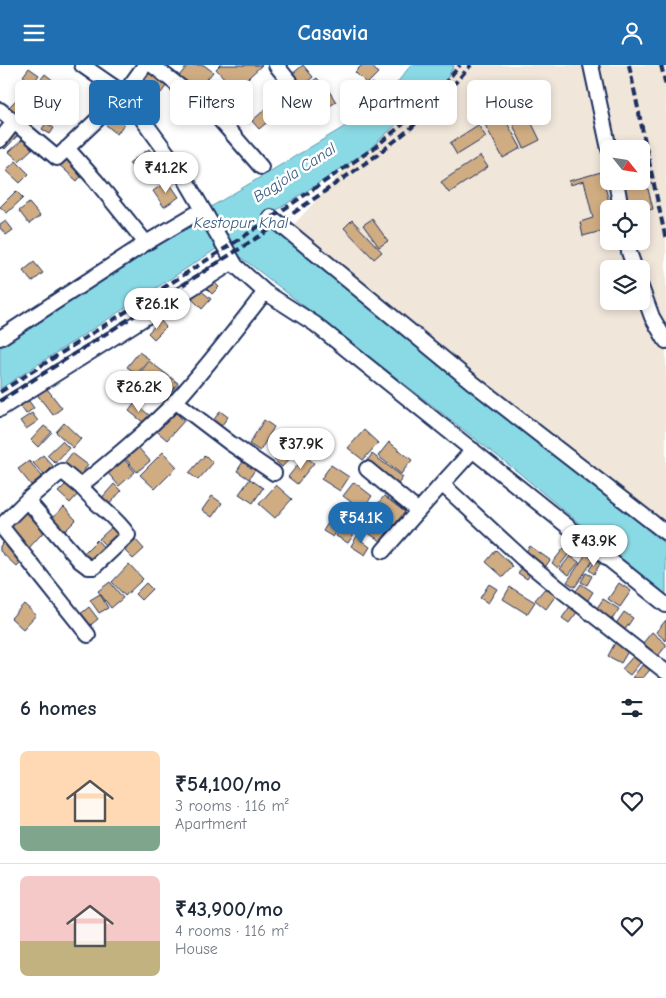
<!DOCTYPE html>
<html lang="en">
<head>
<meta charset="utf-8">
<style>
  body { margin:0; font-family:"Comic Neue",sans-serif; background:#f6f6f7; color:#1f2937; height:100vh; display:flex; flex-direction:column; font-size:19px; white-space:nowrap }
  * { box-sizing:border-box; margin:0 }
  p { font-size:16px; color:#747a83 }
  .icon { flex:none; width:28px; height:28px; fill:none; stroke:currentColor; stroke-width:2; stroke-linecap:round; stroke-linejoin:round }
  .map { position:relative; height:613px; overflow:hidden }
  .details { display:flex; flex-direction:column; background:#fff; flex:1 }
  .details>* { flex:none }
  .hud { position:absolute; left:15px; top:15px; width:636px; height:45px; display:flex; gap:10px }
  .needle { width:32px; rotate:120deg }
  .controls { position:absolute; left:600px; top:75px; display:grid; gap:10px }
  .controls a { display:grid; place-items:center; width:50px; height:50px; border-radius:8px; background:#fff; box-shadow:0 2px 8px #0003; font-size:25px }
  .price { position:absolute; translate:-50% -42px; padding:0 11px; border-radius:18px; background:#fff; color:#222; font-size:16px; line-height:32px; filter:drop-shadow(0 1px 2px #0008) }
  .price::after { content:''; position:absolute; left:50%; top:30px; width:15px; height:11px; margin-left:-8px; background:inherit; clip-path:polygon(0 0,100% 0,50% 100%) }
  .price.current { background:#1f6fb2; color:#fff }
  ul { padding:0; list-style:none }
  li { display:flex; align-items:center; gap:15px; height:125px; padding:0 20px }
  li+li { border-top:1px solid #e0e1e3 }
  li span { display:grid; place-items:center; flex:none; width:140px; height:100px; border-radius:8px; color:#555 }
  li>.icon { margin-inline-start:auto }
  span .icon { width:60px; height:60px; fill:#fffc; stroke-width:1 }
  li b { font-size:21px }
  h2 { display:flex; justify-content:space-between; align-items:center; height:60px; padding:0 20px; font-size:21px }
  .tag { padding:0 18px; border-radius:8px; background:#fff; box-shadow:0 2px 8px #0003; font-size:18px; line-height:45px }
  .tag.current { background:#1f6fb2; color:#fff }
  header { display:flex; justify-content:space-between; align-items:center; height:65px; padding:0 20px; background:#1f6fb2; color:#fff; font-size:22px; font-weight:600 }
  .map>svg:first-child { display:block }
</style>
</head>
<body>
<header><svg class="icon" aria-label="menu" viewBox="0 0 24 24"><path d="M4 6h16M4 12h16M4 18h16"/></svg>Casavia<svg class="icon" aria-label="person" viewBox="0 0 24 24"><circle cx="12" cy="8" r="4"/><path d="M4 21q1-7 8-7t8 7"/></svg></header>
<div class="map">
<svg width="666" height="613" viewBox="0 0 666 613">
  <rect width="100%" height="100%" fill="#fff"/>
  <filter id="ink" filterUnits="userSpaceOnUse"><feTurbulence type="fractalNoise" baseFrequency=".02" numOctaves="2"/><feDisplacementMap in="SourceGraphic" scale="10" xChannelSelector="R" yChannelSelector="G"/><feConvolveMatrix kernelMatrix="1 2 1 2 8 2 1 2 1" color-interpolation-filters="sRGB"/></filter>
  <g filter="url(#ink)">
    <path fill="#f1e6da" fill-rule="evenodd" d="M439 0H666V482L287 167ZM609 84H641V116H609ZM609 144H641V176H609ZM609 204H641V236H609Z"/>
    <path fill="#8adae6" stroke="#5e96b0" d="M411 0H454L448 12 364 89 269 150 666 480V531L518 407 224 179 0 324V278L159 173 379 41Z"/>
    <path fill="#d0ac82" stroke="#1b2f5e" d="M188 0H204L213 7 197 26 179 11Z
      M220 0H262L235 25 216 4Z
      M303 0 313 12 301 22 291 10Z
      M362 0H371L378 8 367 19 355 7Z
      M29 3 39 10 33 18 23 11Z
      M149 3 169 17 161 28 141 14Z
      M45 9 55 17 45 31 34 23Z
      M317 13 326 24 311 35 302 24Z
      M285 16 292 24 275 38 268 30Z
      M373 18 380 29 373 33 366 22Z
      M329 26 336 37 322 46 315 35Z
      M36 29 42 34 34 45 39 49 29 61 17 52Z
      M293 29 302 41 286 53 277 41Z
      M17 34 24 40 14 51 7 44Z
      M520 34 540 75 524 83 504 41Z
      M270 40 277 49 259 64 252 56Z
      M108 46 124 59 117 69 100 55Z
      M502 49 521 83 503 93 484 58Z
      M46 58 54 63 50 69 42 64Z
      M478 60 486 72 457 90 450 78Z
      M14 64 19 69 5 84 0 79Z
      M23 74 32 84 19 96 9 87Z
      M149 84 160 99 140 113 129 98Z
      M64 88 85 107 77 116 56 97Z
      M480 91 488 102 449 128 441 117Z
      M16 96 29 109 20 118 6 105Z
      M601 107 611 144H609V164L583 171 580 157 593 153 584 116 570 120 569 116Z
      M168 116 179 132 164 142 153 126Z
      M646 116 653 144 641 147V144H628L623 122Z
      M16 126 23 133 7 148 0 142Z
      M29 138 40 151 29 159 19 146Z
      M372 154 388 176 379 182 363 160Z
      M352 155 382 187 374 194 344 163Z
      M6 156 13 165 6 170 0 163V160Z
      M34 197 43 208 32 217 23 206Z
      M211 214 219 222 212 229 204 221Z
      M199 224 211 234 202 244 191 233Z
      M160 255 166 262 154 274 148 268Z
      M139 287 149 294 137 309 127 302Z
      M149 296 178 318 168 331 139 309Z
      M44 320 62 343 53 350 35 327Z
      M26 332 34 343 26 349 18 337Z
      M135 338 150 351 144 358 129 346Z
      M171 343 184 356 167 375 153 363Z
      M220 346 228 352 218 365 211 359Z
      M32 348 38 356 26 364 20 356Z
      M264 355 274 362 260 386 249 379Z
      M64 358 81 374 73 383 56 367Z
      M44 361 52 367 38 382 31 375Z
      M364 365 378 378 363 395 348 383Z
      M62 376 69 383 55 398 47 390Z
      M291 377 299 384 282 402 274 395Z
      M389 377 412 395 401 409 378 391Z
      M137 381 150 396 137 407 124 392Z
      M163 387 177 402 155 424 140 410Z
      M72 388 88 400 78 413 62 401Z
      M372 389 403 412 396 422 365 399Z
      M43 390 53 401 44 410 33 398Z
      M205 390 213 398 198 415 189 408Z
      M305 391 314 398 297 419 288 412Z
      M246 392 258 400 249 414 237 406Z
      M123 393 135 407 119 421 107 407Z
      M29 396 42 411 31 420 18 404Z
      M331 400 349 412 340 426 321 414Z
      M250 414 263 423 253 438 239 429Z
      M354 417 372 431 362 445 343 431Z
      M67 418 79 428 70 438 58 427Z
      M114 419 121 426 108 441 100 435Z
      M276 420 292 434 275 453 259 439Z
      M212 431 222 438 212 452 202 445Z
      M384 431 405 447 393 461 373 445Z
      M28 441 49 461 28 484 7 464Z
      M64 442 76 455 63 468 51 454Z
      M334 448 344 455 333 472 323 466Z
      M371 453 389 465 381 476 363 465Z
      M346 455 358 463 348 478 336 471Z
      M114 460 123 469 109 484 99 474Z
      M360 466 365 470 362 476 370 482 365 490 351 481Z
      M135 474 144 484 133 494 124 485Z
      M6 475 25 493 17 502 0 486V481Z
      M97 475 107 486 92 501 81 491Z
      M530 481 550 495 543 505 523 491Z
      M564 483 570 487 558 503 552 498Z
      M496 485 513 501 503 512 486 497Z
      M586 489 594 494 575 522 567 517Z
      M570 491 579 497 569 510 560 504Z
      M595 496 600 499 594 509 589 505Z
      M129 499 143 514 125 531 112 517Z
      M525 499 533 505 527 514 518 508Z
      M586 508 592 511 587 520 581 517Z
      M110 517 123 533 111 543 98 526Z
      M146 518 152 524 141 535 135 529Z
      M619 518 631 526 620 542 608 534Z
      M489 519 497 524 488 538 480 533Z
      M581 519 593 527 586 538 574 529Z
      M547 521 557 529 546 544 535 535Z
      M510 522 535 537 527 549 503 534Z
      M100 529 108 543 99 548 90 535Z
      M603 534 619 544 609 559 593 549Z
      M24 539 36 550 23 564 11 553Z
      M571 540 578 546 569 558 562 553Z
      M89 542 98 554 87 563 78 551Z
      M624 547 633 553 622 569 613 563Z
      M666 555V576L656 567Z
      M652 567 666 579V581L658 591 643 578Z
      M616 576 630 583 621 598 608 591Z
      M637 587 644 593 630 610 622 604Z
      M647 594 654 600 643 613H632Z"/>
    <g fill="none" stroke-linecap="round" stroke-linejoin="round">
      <defs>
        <path id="minor" d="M82 0 124 29 181 107 236 201 265 227 315 259 666 540
          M152 0 214 48 261 102
          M276 0 314 47
          M591 0 609 84
          M0 45 57 93 124 29 145 0
          M0 75 14 57
          M616 116 621 144
          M271 152 473 318 666 468
          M627 176 629 187 635 204
          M146 178 202 145
          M641 222 652 252 666 276
          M0 273 146 178 96 116 67 83
          M175 336 230 378 274 408
          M0 344 233 197
          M367 404 418 446
          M442 419 522 493 556 521 666 607
          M27 435 80 496 88 502H94L128 470C119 457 111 451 100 441 93 435 87 428 80 421
          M1 461 88 570
          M0 462 27 435 62 406 80 421C113 394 146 367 175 337 207 302 236 264 265 227
          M383 486 442 419 473 385"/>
      </defs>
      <use href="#minor" stroke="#1b2f5e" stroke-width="18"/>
      <use href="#minor" stroke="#fff" stroke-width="14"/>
      <path stroke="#1b2f5e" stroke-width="4" stroke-dasharray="8 4" stroke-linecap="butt" d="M629 0 650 101 666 175
        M661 0 666 21
        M0 327 243 172 374 83 408 55 440 24 460 0
        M0 336 266 167 377 90 411 63 438 37 471 0"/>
    </g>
  </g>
  <g text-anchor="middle" stroke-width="5" stroke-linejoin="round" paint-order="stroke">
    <g font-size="16" font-style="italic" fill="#375a80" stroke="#fff">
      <text transform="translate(294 107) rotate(-33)" y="6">Bagjola Canal</text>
      <text x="241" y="163">Kestopur Khal</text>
    </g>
  </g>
</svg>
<div class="controls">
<a><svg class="needle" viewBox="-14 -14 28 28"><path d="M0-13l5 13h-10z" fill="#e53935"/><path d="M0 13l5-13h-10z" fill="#747a83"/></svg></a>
<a><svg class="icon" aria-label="locate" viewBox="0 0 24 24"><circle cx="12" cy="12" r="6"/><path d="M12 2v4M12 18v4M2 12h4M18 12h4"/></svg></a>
<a><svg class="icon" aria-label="layers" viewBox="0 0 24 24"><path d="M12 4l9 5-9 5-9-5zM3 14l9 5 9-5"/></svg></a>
</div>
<b class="price" style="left:166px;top:129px">₹41.2K</b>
<b class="price" style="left:157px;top:265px">₹26.1K</b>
<b class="price" style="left:139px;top:348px">₹26.2K</b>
<b class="price" style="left:301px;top:405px">₹37.9K</b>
<b class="price current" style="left:361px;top:479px">₹54.1K</b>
<b class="price" style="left:594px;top:502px">₹43.9K</b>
<div class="hud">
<a class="tag">Buy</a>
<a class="tag current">Rent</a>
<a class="tag">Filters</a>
<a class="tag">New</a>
<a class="tag">Apartment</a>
<a class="tag">House</a>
</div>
</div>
<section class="details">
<h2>6 homes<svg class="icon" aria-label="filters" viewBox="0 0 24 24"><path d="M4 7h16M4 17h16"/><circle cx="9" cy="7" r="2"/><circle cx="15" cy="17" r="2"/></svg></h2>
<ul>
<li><span style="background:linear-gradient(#ffd9b3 75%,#7fa58c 0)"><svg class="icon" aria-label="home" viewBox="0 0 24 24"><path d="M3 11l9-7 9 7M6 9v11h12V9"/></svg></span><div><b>₹54,100/mo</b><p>3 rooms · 116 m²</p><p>Apartment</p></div><svg class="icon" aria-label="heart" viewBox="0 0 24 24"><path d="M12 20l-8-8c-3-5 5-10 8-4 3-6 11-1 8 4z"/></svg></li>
<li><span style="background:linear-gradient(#f6c9c9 65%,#c2b280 0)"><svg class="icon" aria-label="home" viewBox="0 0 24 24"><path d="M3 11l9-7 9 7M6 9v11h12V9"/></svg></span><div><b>₹43,900/mo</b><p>4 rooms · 116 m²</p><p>House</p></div><svg class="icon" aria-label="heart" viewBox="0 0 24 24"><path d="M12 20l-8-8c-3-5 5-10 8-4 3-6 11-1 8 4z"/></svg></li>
</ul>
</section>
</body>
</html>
